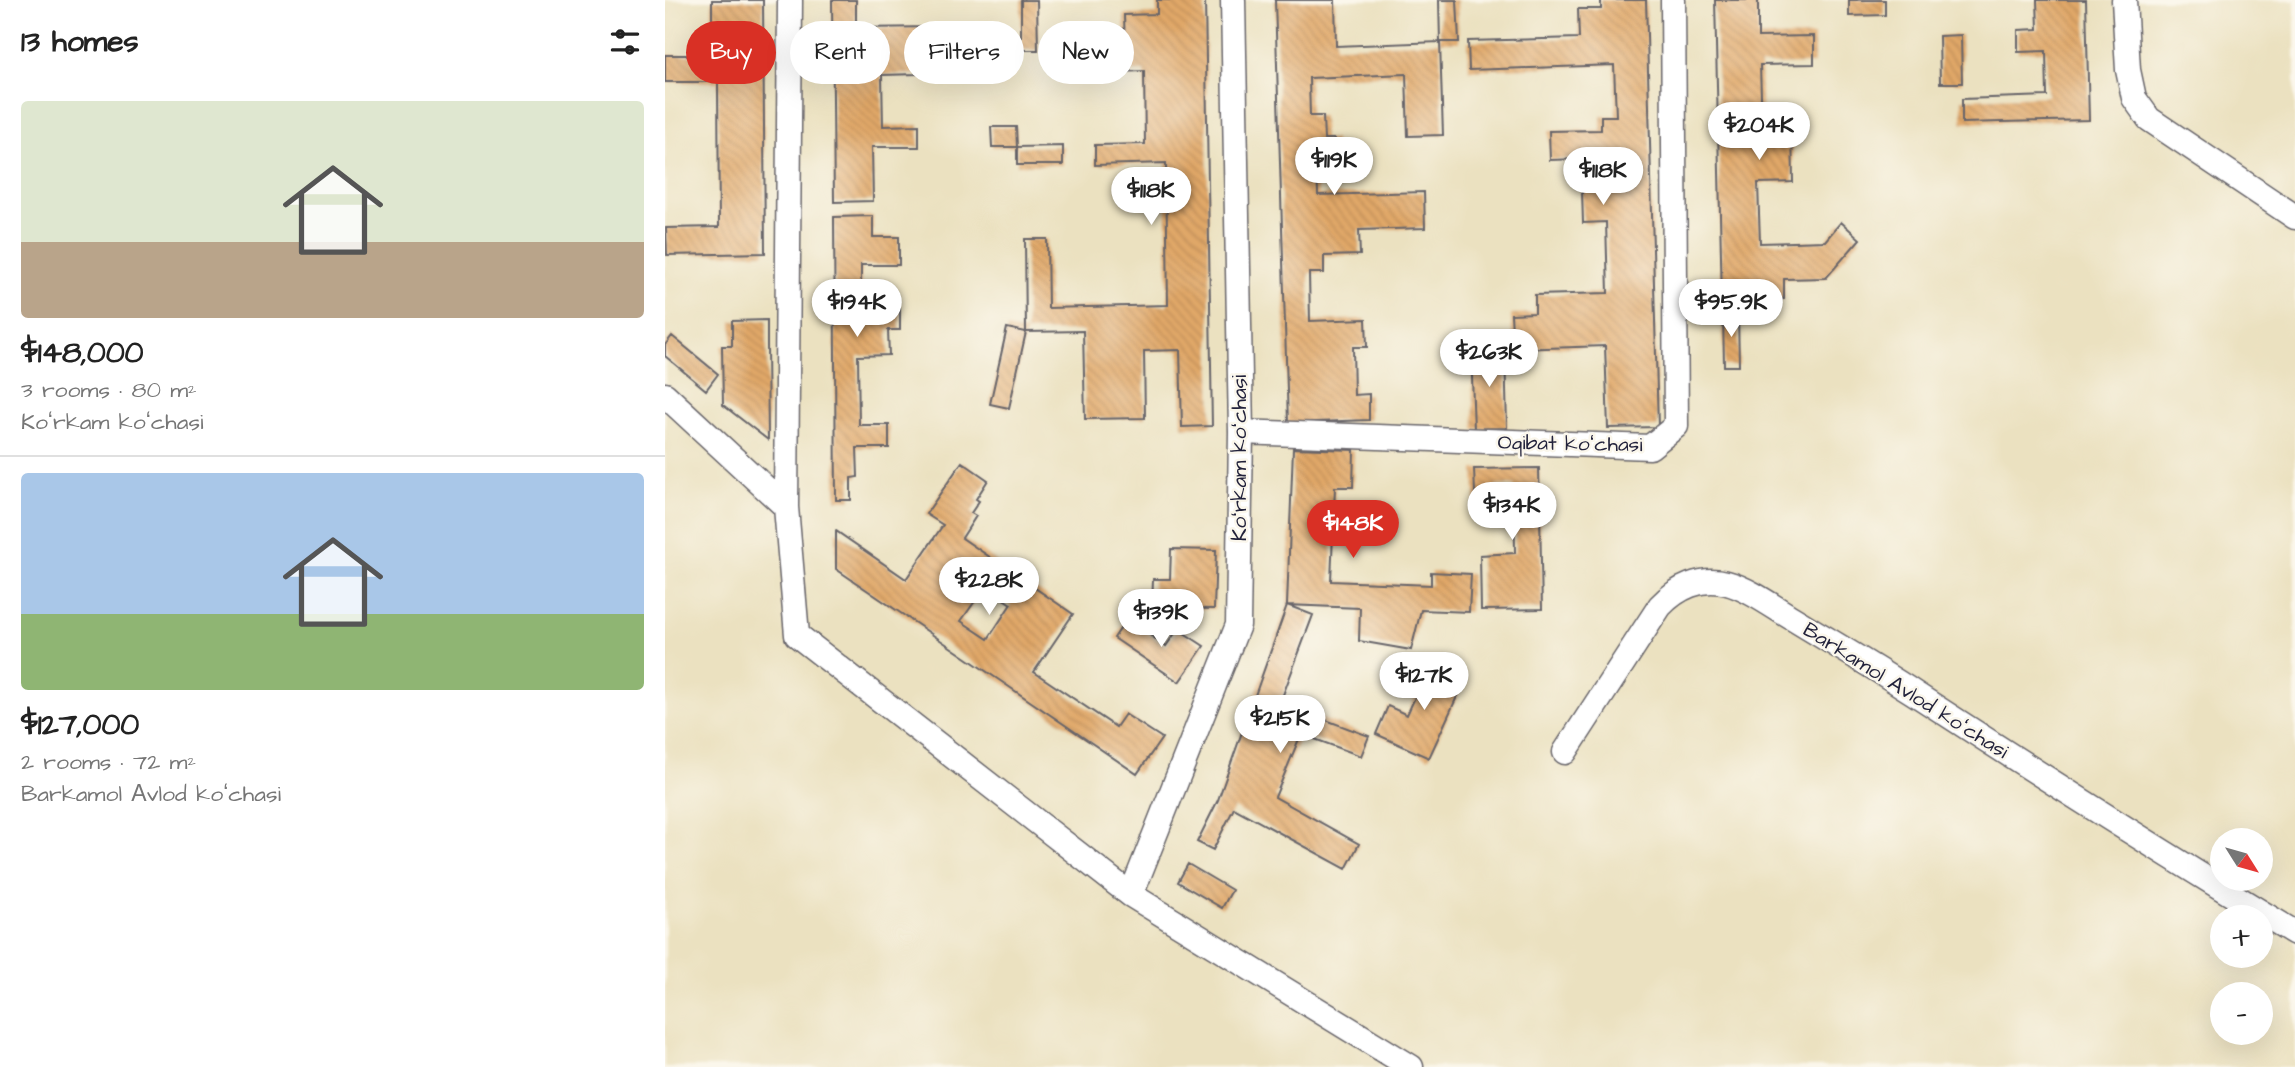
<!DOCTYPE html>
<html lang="en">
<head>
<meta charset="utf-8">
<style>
  body { margin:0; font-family:"Architects Daughter",sans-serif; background:#f6f6f6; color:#222; height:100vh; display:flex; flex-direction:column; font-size:26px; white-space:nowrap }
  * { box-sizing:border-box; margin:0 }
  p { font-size:23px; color:#767676 }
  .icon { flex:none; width:38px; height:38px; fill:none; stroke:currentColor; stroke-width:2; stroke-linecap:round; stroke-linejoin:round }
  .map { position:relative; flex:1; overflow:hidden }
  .drawer { display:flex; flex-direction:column; background:#fff; width:665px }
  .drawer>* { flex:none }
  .guide { position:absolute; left:21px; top:21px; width:665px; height:63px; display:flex; gap:14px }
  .needle { width:46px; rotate:127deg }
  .fabs { position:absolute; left:1545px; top:828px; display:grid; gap:14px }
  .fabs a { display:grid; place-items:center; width:63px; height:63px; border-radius:50%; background:#fff; box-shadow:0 7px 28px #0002; font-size:35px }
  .price { position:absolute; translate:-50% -60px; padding:0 16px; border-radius:24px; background:#fff; color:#222; font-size:23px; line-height:46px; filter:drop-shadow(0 2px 4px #0008) }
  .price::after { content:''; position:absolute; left:50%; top:42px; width:21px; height:16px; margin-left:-10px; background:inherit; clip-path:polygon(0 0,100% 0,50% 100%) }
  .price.active { background:#d93025; color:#fff }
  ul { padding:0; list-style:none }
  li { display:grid; align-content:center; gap:14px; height:371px; padding:0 21px }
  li+li { border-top:2px solid #e0e0e0 }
  li span { display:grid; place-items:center; height:217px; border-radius:7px; color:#555 }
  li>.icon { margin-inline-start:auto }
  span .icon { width:126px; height:126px; fill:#fffc; stroke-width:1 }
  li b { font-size:30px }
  h2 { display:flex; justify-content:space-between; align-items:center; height:84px; padding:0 21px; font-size:30px }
  .pill { padding:0 24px; border-radius:32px; background:#fff; box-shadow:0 7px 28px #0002; font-size:24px; line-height:63px }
  .pill.active { background:#d93025; color:#fff }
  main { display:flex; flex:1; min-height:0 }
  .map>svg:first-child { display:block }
</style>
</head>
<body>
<main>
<section class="drawer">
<h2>13 homes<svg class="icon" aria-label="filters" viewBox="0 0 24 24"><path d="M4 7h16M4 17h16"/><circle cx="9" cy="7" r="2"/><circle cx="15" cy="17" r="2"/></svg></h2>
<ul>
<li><span style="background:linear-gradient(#dfe7d0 65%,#b9a48a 0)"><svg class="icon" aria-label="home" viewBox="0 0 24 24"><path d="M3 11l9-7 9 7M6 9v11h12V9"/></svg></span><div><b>$148,000</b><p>3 rooms · 80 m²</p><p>Koʻrkam koʻchasi</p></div></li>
<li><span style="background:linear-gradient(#a9c7e8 65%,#8fb573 0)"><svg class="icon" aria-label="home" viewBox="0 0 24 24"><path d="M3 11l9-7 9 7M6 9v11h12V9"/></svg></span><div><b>$127,000</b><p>2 rooms · 72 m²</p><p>Barkamol Аvlod koʻchasi</p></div></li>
</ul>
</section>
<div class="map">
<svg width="1630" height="1067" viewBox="0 0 1630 1067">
  <defs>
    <pattern id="building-back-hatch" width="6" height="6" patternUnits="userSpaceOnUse" patternTransform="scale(1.75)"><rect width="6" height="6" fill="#e0a767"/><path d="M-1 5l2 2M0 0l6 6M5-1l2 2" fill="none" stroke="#c08f5a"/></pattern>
  </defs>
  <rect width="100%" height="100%" fill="#fbf7ec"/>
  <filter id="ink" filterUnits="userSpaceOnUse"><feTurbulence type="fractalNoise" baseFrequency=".0143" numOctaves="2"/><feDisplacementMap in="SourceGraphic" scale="14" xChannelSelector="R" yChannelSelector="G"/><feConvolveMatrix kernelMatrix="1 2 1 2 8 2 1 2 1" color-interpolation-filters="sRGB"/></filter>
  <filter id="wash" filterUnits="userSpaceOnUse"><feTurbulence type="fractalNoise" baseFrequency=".00686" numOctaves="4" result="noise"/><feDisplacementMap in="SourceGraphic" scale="28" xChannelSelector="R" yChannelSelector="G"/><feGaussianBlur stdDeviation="1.57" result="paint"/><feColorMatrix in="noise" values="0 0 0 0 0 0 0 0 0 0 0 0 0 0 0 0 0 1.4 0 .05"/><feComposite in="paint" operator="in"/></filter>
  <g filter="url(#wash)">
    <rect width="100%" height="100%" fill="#ebe1c0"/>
    <g id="blocks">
      <path fill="url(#building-back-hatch)" fill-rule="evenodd" d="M47 0H98L100 253 2 255 1 228 54 227 53 82H0V55H47Z
        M167 0H191V28L270 27V47H253V74L217 75 218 126 254 125V147H207L208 201 169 202Z
        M356 0H372L373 50H356Z
        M492 0H540L547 426 517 427 515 350 479 351 480 418 420 419 418 331 361 332 360 239H382L383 308 503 305 501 163 430 165V145L480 144 479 71 424 73 423 49 460 48 459 15 492 14Z
        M610 0H670L671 46 775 42 778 135 743 136 741 74 644 78 645 116H658L659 139H670V158L652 159 653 195 759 192 760 228 694 230 695 255 659 256V273H644L645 321 701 319 702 347H688L689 395 704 394V420L623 423Z
        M774 0H792L794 42H775Z
        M936 0H981L993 427 943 428 940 346 848 349 846 314 870 313V295L943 293 941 222 918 223 916 159 885 160 884 131 936 130V116H951L949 65 804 70 803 41 914 38 913 9H936Z
        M1050 0H1093V37L1149 36V64L1095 65 1097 129 1127 128 1128 182 1093 183 1095 243 1160 241 1176 222 1195 239 1161 278 1119 279V299L1057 300Z
        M1184 0H1220V15L1184 16Z
        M1372 0H1421L1424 120 1297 123V99L1382 96 1381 51 1353 52V30L1373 29Z
        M1296 35 1297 83H1275L1274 36Z
        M326 127H351L352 147 398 146V165H352V147H327Z
        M208 216V237H234V265H196V309L235 308V330H223L224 355 193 356 194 425H224V448H192L193 477 186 478V500H171L169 217Z
        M1058 312H1073L1074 366H1059Z
        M102 320V345L103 440 58 405 57 346H67V321Z
        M342 328 361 332 344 408 325 404Z
        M7 336 53 374 41 390 0 356V345Z
        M840 349 842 428 809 429 806 350Z
        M628 448 689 450 688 487H670L666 581 766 585V572L806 574 804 612 756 610 746 650 694 641 695 608 622 605Z
        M297 462 323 480 311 499 314 501 306 513 311 516 297 538 408 614 369 672 451 727 460 714 497 738 472 774 171 569V531L241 579 278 525 261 514ZM320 587 346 604 323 639 296 621Z
        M874 468 877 609 816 610 815 555 850 553 849 485 831 486V516H811L809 469Z
        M506 549 551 550 549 609 487 608 488 579H505Z
        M622 605 648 615 615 703 704 736 696 756 636 734 610 797 694 844 681 869 569 808 548 850 532 842 553 800Z
        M462 619 501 646 513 629 539 646 514 682 449 638Z
        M766 662 801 677 764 758 711 734 723 706 742 715Z
        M523 864 567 890 557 908 513 882Z"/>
    </g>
  </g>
  <g filter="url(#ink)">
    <use href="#blocks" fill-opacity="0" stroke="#68656a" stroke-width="2"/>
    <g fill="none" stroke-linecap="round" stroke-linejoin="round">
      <defs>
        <path id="minor" d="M125 0 121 507 132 635 466 895 746 1067
          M1459 0 1463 70 1469 98 1484 119 1630 217
          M0 395 121 507
          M576 432 985 447 1011 426 1008 0
          M900 752 995 606C1012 588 1036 576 1062 583 1084 589 1107 606 1127 618 1168 643 1209 667 1249 693 1375 775 1501 855 1630 933
          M466 895 573 625 576 432 568 0"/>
      </defs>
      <use href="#minor" stroke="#68656a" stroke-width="27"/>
      <use href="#minor" stroke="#fff" stroke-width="24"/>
    </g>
  </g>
  <g text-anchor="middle" stroke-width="5" stroke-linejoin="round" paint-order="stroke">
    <g font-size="21" fill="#22223b" stroke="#fbf7ec">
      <text transform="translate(905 443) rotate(1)" y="7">Oqibat koʻchasi</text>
      <text transform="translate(574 458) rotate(-90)" y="7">Koʻrkam koʻchasi</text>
      <text transform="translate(1241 690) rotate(32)" y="7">Barkamol Аvlod koʻchasi</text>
    </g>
  </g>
</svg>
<div class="fabs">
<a><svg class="needle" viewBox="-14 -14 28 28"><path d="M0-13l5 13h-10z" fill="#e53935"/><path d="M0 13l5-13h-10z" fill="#767676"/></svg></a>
<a>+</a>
<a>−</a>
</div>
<b class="price" style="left:1094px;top:162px">$204K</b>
<b class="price" style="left:669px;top:197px">$119K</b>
<b class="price" style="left:938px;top:207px">$118K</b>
<b class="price" style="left:486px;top:227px">$118K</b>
<b class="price" style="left:192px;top:339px">$194K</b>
<b class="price" style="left:1066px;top:339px">$95.9K</b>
<b class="price" style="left:824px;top:389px">$263K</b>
<b class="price" style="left:847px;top:542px">$134K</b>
<b class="price active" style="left:688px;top:560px">$148K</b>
<b class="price" style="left:324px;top:617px">$228K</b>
<b class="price" style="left:496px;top:649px">$139K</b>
<b class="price" style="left:759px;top:712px">$127K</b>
<b class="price" style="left:615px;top:755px">$215K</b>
<div class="guide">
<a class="pill active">Buy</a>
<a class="pill">Rent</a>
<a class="pill">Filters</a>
<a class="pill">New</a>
</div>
</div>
</main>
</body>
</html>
